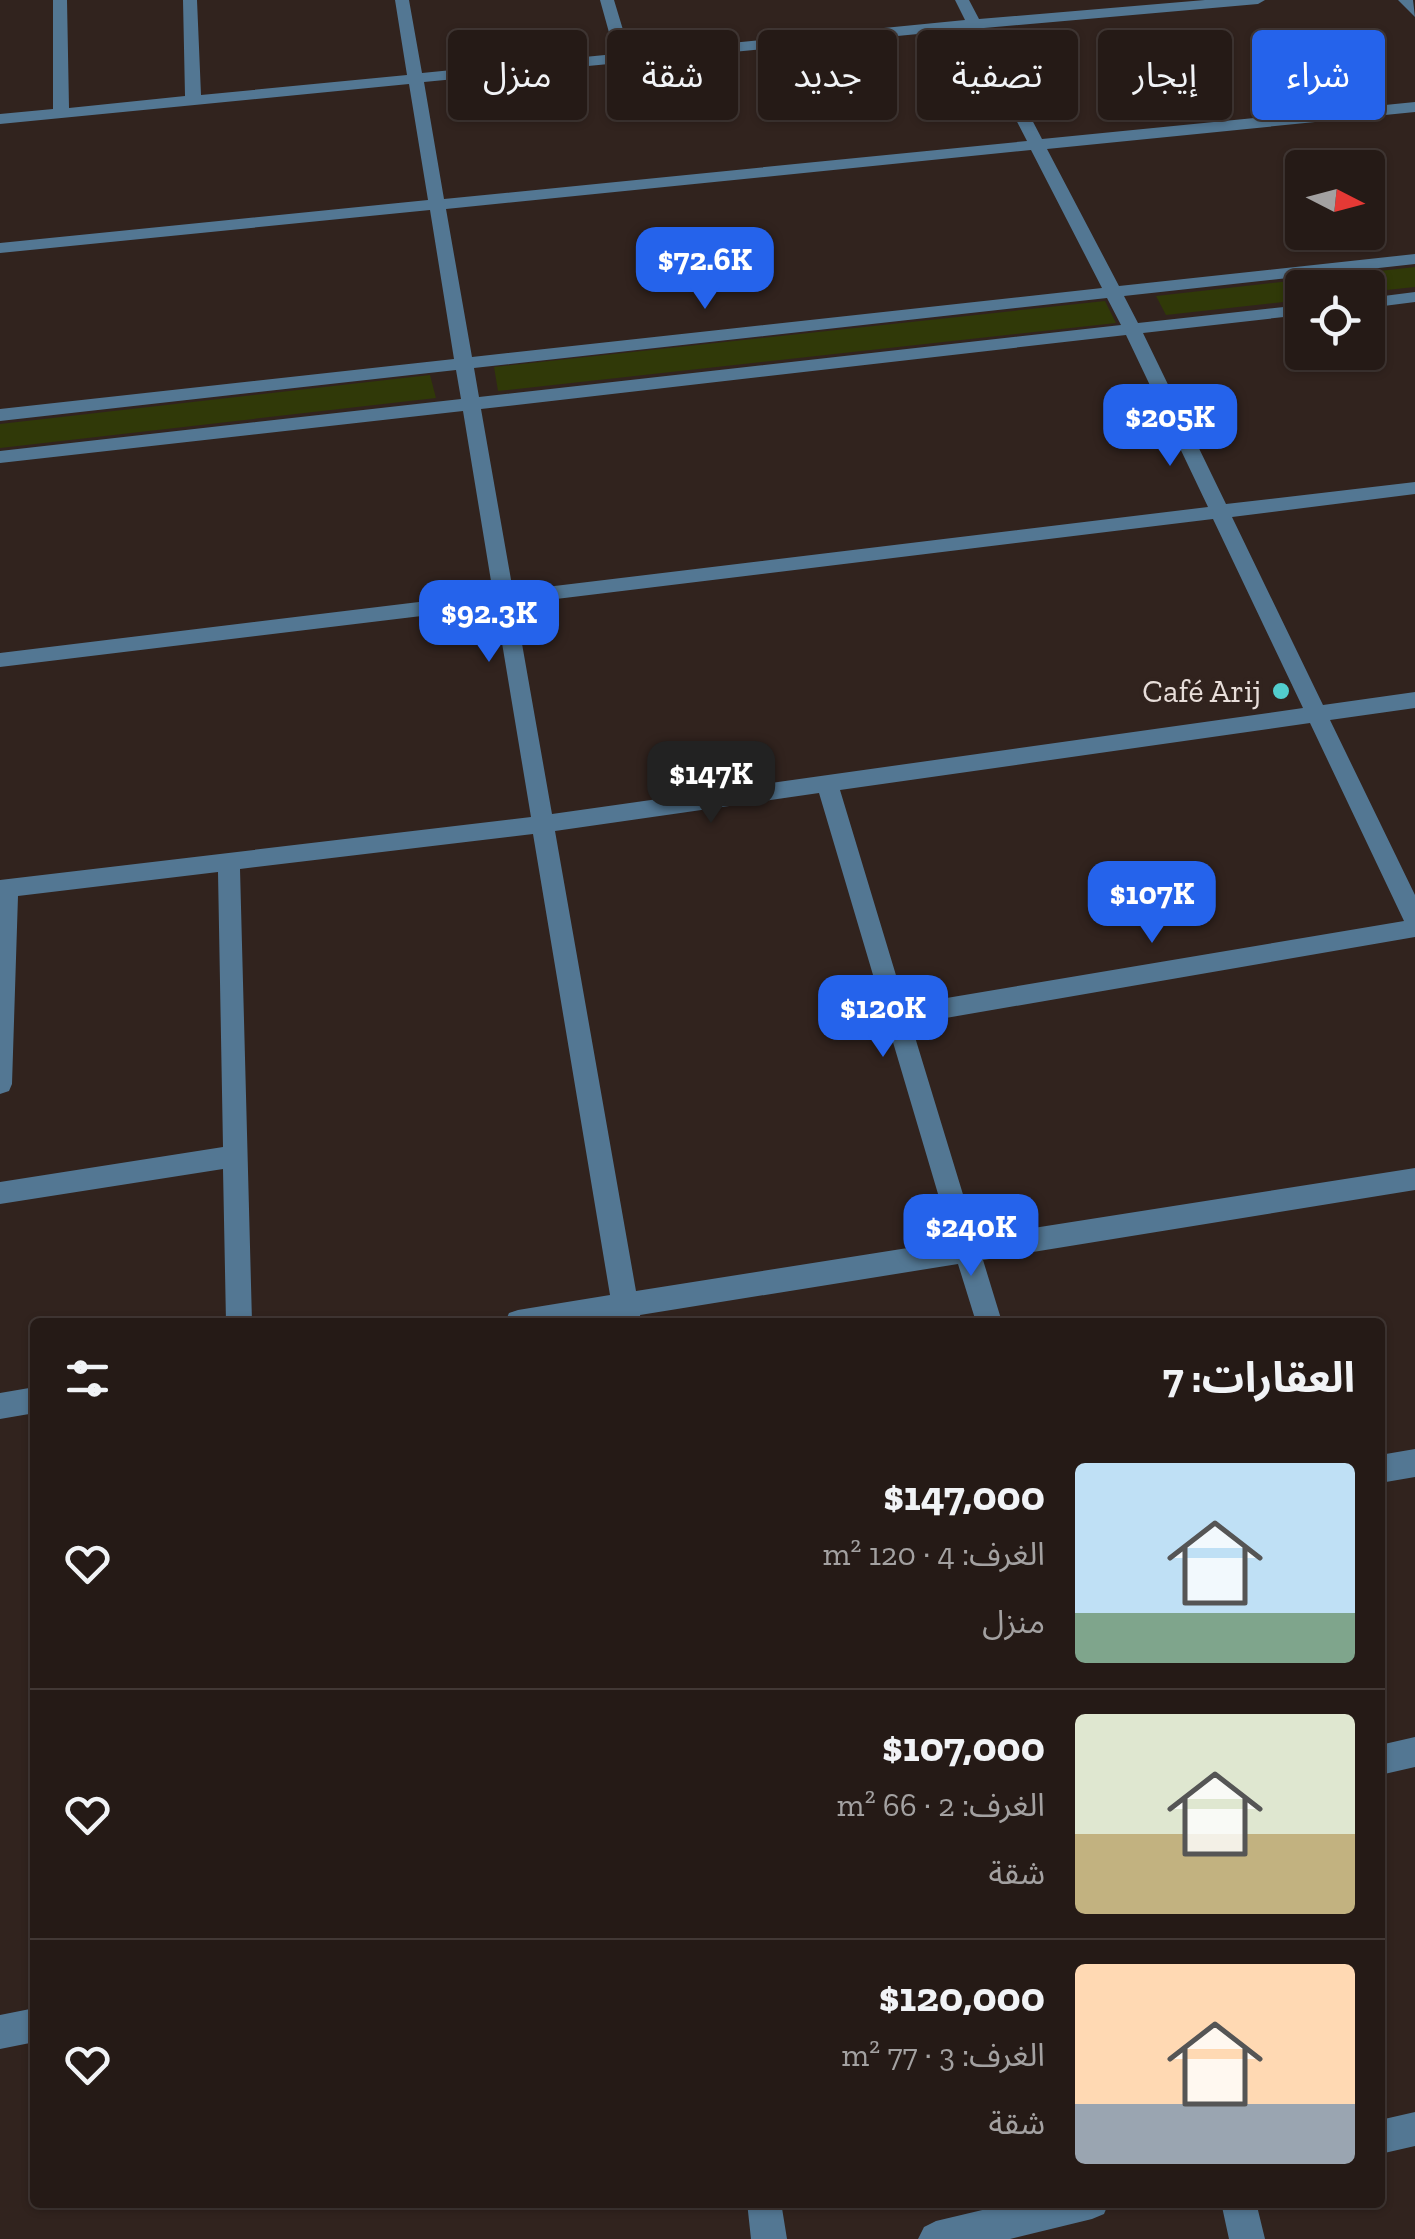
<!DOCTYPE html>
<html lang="ar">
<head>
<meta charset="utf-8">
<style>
  body { margin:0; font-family:"Zilla Slab","Noto Sans Arabic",serif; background:#312723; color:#f1f3f6; direction:rtl; height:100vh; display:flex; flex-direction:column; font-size:38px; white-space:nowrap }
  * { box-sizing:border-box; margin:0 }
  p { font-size:32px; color:#a3a1a1 }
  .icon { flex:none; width:55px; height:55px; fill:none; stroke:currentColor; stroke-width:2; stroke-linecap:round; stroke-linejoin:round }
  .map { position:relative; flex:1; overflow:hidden; direction:ltr }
  .panel { position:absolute; left:30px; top:1318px; width:1355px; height:890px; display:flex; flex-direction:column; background:#251a16; border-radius:10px; box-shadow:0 2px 8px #0004,0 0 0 2px #423835; direction:rtl }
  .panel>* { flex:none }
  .top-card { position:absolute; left:30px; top:30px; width:1355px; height:90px; direction:rtl; display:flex; gap:20px }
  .needle { width:65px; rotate:96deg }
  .controls { position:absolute; left:1285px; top:150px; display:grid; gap:20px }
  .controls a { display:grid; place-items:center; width:100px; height:100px; border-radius:10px; background:#251a16; box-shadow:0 2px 8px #0004,0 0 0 2px #423835; font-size:50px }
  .price { position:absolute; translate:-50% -85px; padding:0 22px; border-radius:20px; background:#2563eb; color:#fff; font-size:32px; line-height:65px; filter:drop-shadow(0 2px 5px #0008) }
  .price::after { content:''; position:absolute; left:50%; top:60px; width:30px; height:22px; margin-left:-15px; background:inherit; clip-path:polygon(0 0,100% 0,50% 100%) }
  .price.selected { background:#222; color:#fff }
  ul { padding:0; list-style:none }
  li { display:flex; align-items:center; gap:30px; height:250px; padding:0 30px }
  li+li { border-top:2px solid #423835 }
  li span { display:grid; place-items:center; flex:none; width:280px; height:200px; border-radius:10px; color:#555 }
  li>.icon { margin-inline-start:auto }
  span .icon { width:120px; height:120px; fill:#fffc; stroke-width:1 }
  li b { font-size:42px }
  h2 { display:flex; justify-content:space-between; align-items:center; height:120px; padding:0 30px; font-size:42px }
  .tag { padding:0 35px; border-radius:10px; background:#251a16; box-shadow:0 2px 8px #0004,0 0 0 2px #423835; font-size:35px; line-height:90px }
  .tag.selected { background:#2563eb; color:#fff }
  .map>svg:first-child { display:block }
</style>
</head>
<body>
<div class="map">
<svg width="1415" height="2239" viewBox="0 0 1415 2239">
  <rect width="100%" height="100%" fill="#31231e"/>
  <path fill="#303908" d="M1415 267V287L1368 292V288H1302V300L1166 315 1156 296Z
    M1105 301 1116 323 498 391 494 367Z
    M430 375 436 398 0 448V424Z"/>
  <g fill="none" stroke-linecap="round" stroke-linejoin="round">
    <path fill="#537793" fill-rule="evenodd" d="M53 0H67L69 108 185 96 183 0H197L201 95 407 75 395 0H409L422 73 615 54 600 0H614L630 53 965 20 955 0H969L979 19 1205 0H1265L1258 4 984 28 1042 139 1415 102V112L1047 149 1119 286 1415 254V264L1124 296 1138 323 1302 305V315L1143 333 1226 504 1415 482V494L1232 517 1323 705 1415 692V708L1330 720 1415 895V937L911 1024 976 1237 1415 1168V1190L983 1260 1002 1322H976L958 1264 640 1315 641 1322H615L614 1319 505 1322 509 1313 518 1310 610 1295 533 834 240 869 252 1322H226L223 1169 0 1204V1182L223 1147 218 872 18 896 12 1084 9 1091 0 1094V880L531 817 496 607 0 667V653L493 593 463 411 0 463V451L461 399 456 370 0 421V409L454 359 430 210 0 253V243L428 200 409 84 0 124V114L53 109ZM969 29 1027 141 444 199 424 82ZM1031 150 1102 288 472 357 446 209ZM1107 298 1121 325 479 397 474 368ZM1126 335 1208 507 513 591 481 409ZM1213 519 1303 708 552 814 515 604ZM1310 723 1404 921 905 1005 840 790ZM819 793 952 1241 636 1291 555 831Z
      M1398 0H1413L1415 17Z
      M1415 292V302L1368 308V298Z
      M35 1387V1413L0 1419V1393Z
      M1415 1449V1477L1380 1483V1455Z
      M1415 1737V1767L1380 1775V1745Z
      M35 2008V2042L0 2049V2015Z
      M1415 2112V2146L1380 2154V2120Z
      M747 2202H781L787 2239H751Z
      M1016 2202H1109L1104 2214 1092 2219 1010 2239H918L924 2227 936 2221Z
      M1221 2202H1256L1265 2239H1229Z"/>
  </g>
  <circle fill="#52cdcd" stroke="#31231e" stroke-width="4" cx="1281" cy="691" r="10"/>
  <g text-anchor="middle" stroke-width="8" stroke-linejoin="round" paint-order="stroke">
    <g font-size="32" fill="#e8deda" stroke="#31231e" text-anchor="end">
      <text x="1261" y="702">Café Arij</text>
    </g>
  </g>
</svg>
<div class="controls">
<a><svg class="needle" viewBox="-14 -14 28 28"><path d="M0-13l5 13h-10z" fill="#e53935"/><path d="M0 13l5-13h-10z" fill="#a3a1a1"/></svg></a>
<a><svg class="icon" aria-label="locate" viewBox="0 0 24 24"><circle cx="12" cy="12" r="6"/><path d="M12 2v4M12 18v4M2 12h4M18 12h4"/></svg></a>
</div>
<b class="price" style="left:705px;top:312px">$72.6K</b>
<b class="price" style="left:1170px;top:469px">$205K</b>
<b class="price" style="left:489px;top:665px">$92.3K</b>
<b class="price selected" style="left:711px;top:826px">$147K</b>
<b class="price" style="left:1152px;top:946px">$107K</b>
<b class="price" style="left:883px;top:1060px">$120K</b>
<b class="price" style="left:971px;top:1279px">$240K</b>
<div class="top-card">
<a class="tag selected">شراء</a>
<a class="tag">إيجار</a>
<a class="tag">تصفية</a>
<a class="tag">جديد</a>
<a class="tag">شقة</a>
<a class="tag">منزل</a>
</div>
<section class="panel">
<h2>العقارات: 7<svg class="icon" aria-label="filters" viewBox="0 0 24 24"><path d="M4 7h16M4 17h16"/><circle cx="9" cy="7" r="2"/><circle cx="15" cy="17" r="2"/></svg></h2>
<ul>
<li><span style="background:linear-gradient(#bfe0f5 75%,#7fa58c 0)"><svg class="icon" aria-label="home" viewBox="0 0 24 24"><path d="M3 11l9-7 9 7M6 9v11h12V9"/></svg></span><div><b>$147,000</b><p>الغرف: 4 · 120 m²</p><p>منزل</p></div><svg class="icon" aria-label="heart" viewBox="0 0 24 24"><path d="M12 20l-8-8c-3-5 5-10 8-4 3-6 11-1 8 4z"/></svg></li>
<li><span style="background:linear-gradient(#dfe7d0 60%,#c2b280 0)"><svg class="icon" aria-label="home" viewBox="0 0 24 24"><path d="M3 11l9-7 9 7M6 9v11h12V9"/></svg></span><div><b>$107,000</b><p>الغرف: 2 · 66 m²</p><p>شقة</p></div><svg class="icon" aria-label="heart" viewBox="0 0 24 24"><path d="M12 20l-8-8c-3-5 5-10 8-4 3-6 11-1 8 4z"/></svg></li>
<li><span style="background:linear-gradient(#ffd9b3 70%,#9aa5b1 0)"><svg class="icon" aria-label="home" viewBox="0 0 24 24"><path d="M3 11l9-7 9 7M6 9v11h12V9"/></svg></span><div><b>$120,000</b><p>الغرف: 3 · 77 m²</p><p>شقة</p></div><svg class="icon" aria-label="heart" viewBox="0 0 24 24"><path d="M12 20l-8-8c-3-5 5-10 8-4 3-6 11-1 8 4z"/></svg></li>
</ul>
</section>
</div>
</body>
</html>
